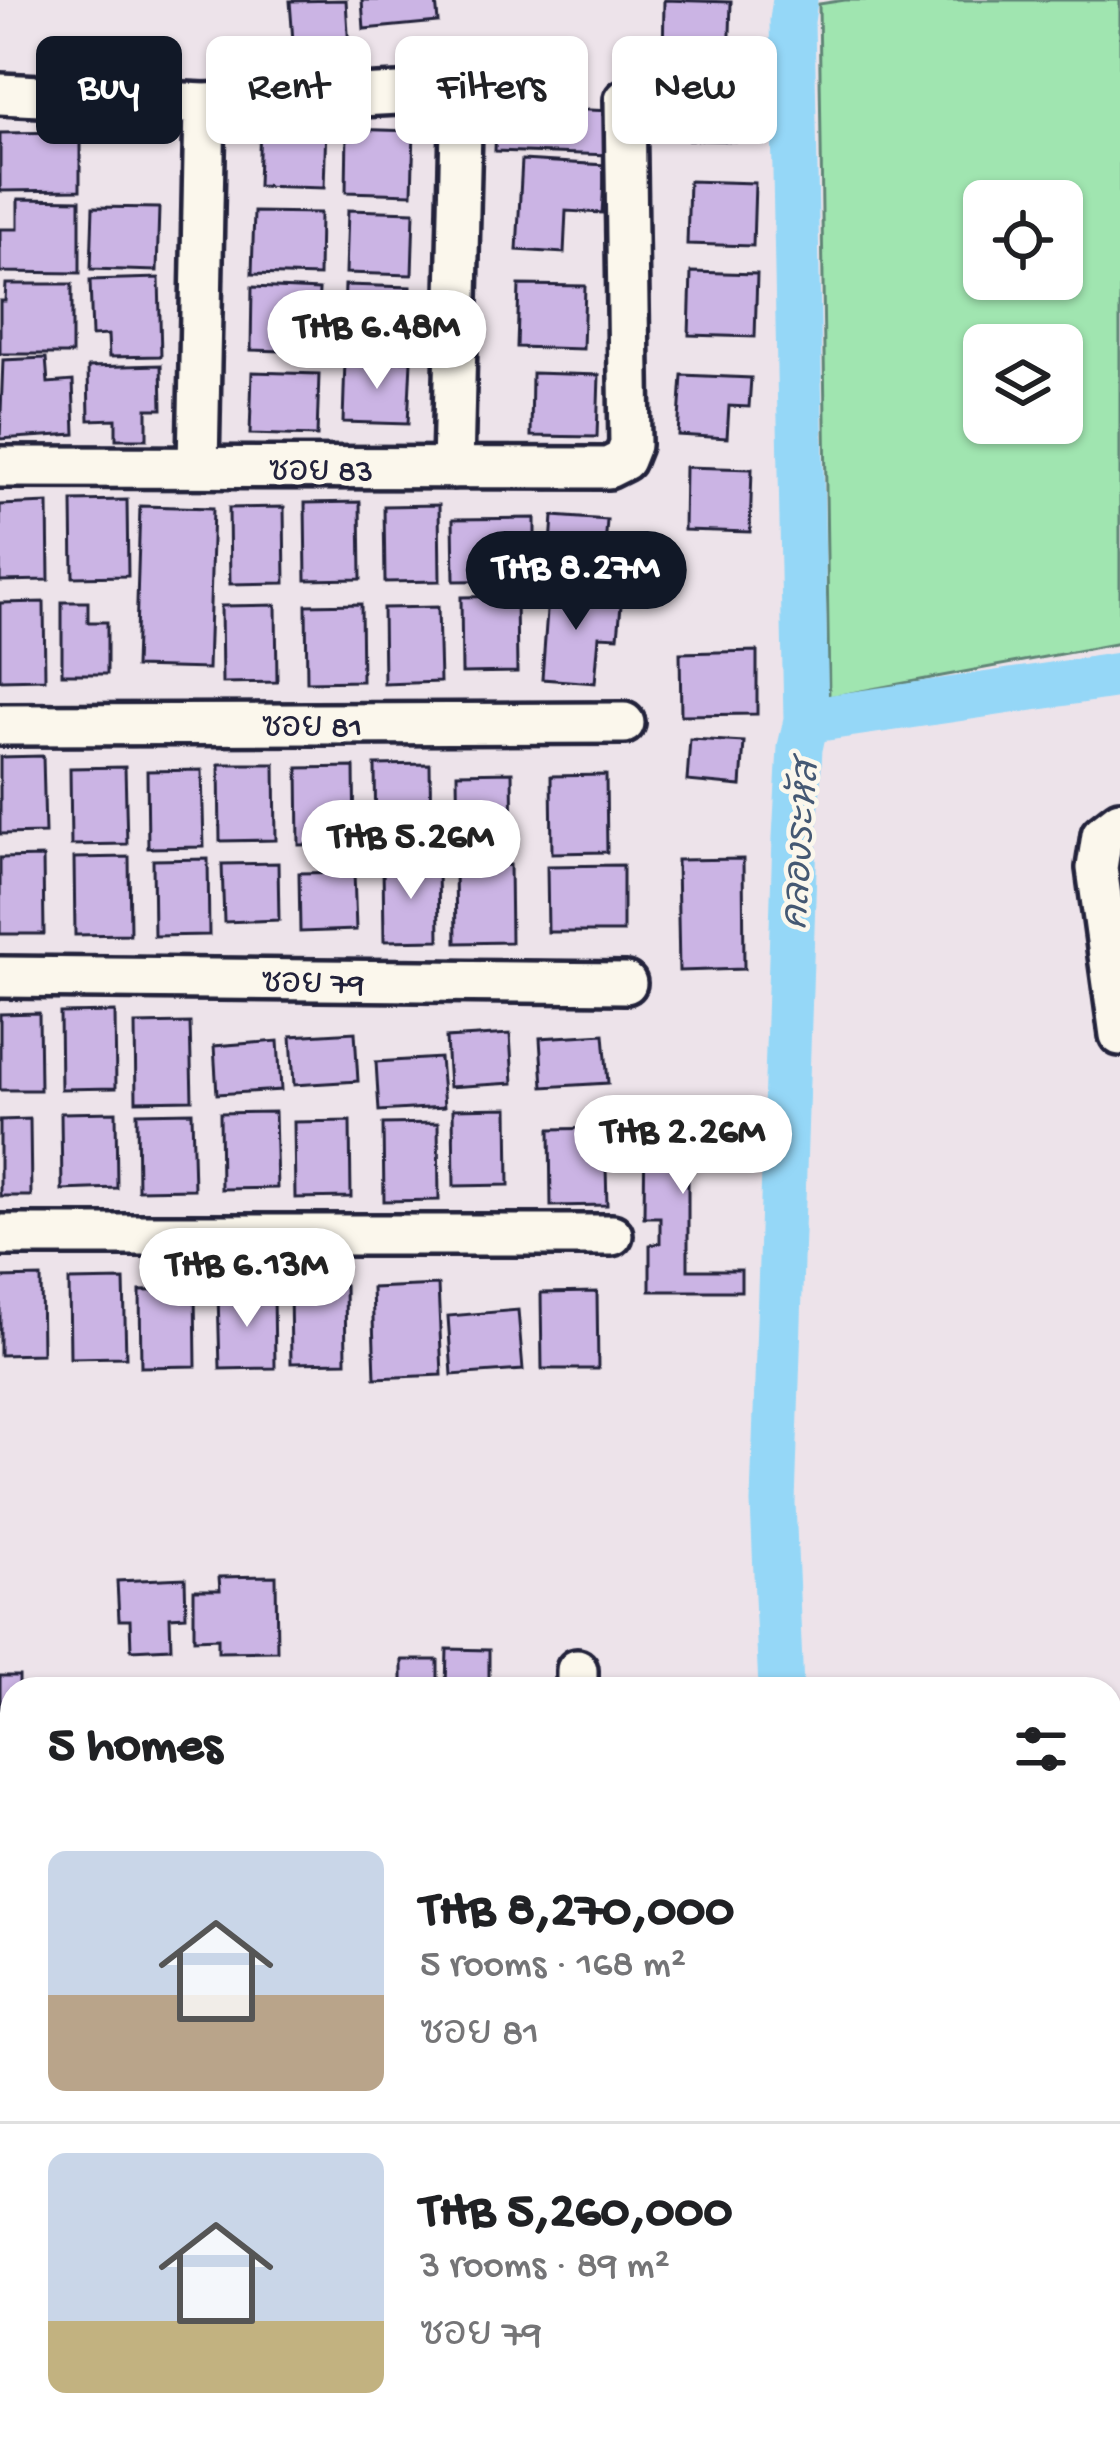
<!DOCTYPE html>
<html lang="en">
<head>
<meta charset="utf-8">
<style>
  body { margin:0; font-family:"Gochi Hand","Playpen Sans Thai",sans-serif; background:#f2f2f2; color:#202124; height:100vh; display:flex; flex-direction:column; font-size:45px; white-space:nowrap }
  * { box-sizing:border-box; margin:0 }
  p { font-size:39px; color:#757577 }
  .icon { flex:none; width:66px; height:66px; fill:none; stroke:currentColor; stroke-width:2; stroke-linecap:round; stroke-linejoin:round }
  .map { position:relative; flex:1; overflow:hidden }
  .sheet { position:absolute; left:0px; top:1677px; width:1122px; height:771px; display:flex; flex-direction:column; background:#fff; border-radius:36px 36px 0 0; box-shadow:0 3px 9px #0004 }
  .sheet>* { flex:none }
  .banner { position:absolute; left:36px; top:36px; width:1050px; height:108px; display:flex; gap:24px }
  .controls { position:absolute; left:963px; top:180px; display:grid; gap:24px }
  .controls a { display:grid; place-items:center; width:120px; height:120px; border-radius:18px; background:#fff; box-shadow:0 3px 9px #0004; font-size:60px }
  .price { position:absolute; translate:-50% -102px; padding:0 27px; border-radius:42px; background:#fff; color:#222; font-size:39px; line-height:78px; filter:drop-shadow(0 3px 6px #0008) }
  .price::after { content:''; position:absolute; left:50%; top:72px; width:36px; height:27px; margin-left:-18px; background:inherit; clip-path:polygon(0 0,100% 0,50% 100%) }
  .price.on { background:#111827; color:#fff }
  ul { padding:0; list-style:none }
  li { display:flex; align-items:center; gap:36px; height:300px; padding:0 48px }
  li+li { border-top:3px solid #e0e0e0 }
  li span { display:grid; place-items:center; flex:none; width:336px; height:240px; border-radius:18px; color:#555 }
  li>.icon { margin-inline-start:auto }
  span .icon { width:144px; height:144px; fill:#fffc; stroke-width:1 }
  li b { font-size:51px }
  h2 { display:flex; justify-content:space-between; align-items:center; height:144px; padding:0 48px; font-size:51px }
  .tag { padding:0 42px; border-radius:18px; background:#fff; box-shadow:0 3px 9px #0004; font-size:42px; line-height:108px }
  .tag.on { background:#111827; color:#fff }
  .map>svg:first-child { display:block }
</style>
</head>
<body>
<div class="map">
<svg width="1120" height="2446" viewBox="0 0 1120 2446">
  <rect width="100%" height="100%" fill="#ede3ea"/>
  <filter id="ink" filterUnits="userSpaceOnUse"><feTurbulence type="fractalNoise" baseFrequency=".00833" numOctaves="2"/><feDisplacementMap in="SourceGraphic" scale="24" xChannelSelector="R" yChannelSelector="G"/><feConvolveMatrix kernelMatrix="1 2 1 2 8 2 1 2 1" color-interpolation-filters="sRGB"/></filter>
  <g filter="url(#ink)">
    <path fill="#a0e5b0" stroke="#618476" stroke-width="3" fill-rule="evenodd" d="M845 0H1120V643L829 697 819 4ZM984 201H1062V279H984ZM984 345H1062V423H984Z"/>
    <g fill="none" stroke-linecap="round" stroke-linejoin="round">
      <path stroke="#95d7f7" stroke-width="45" d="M806 721 1120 675
        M781 1689 773 1503 795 838 800 748 806 721 792 21 795 0
        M0 2216 12 2215
        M1060 2436 1061 2446"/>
    </g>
    <path fill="#cbb4e4" stroke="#22223b" stroke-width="3" d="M346 0 349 50 294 54 290 1Z
      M362 0H436L438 22 364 29Z
      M664 0 731 2 729 65 663 63Z
      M498 75 567 77 566 109 612 111 610 155 495 151Z
      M674 76 740 78 738 141 672 139Z
      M260 123 326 125 324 188 258 186Z
      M347 129 414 131 412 194 346 192Z
      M80 132V190L0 191V133Z
      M522 160 605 165 602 213 566 211 564 253 517 250Z
      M689 181 755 183 753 246 687 244Z
      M18 199 80 200V273L0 272V229H18Z
      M93 207 159 208 157 271 91 269Z
      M348 210 414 212 412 275 346 273Z
      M254 212 320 213 319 276 252 274Z
      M691 272 757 274 755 337 689 335Z
      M159 278 161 356 109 357 108 335 92 336 90 280Z
      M6 284H72V354H0V301H5Z
      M345 285 411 287 410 350 343 347Z
      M519 285 585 286 583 349 517 347Z
      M252 287 319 290 316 352 251 350Z
      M46 358 48 383 73 381 75 434 0 439 3 360Z
      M345 360 411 361 408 424 343 422Z
      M161 365 162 409H147V439H116V419L89 420 88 367Z
      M252 372 319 374 317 436 250 434Z
      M532 373 599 375 597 437 531 436Z
      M682 375 751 378 749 407 729 406 727 438 678 435Z
      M685 467 752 469 750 532 684 530Z
      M127 500 128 576 73 577 72 501Z
      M360 502 361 579 306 580 305 503Z
      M48 503 49 580 0 581V505Z
      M439 505 440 581 385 582 384 506Z
      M140 506 213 508 208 669 135 667Z
      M284 507 285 583 230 584 229 508Z
      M553 516 607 520 604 563 550 560Z
      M535 518V580L454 581 453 519Z
      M549 584 590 587 589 602 621 605 618 637 599 636 595 683 542 679Z
      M516 596 517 672 462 673 461 597Z
      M44 602 45 679 0 680V603Z
      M62 602H88V622H107V674H62Z
      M361 604 362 681 307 682 306 605Z
      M276 605 277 682 222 683 221 606Z
      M438 607 440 682 384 684 383 608Z
      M757 651V714L681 715 680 653Z
      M690 739 744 742 741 786 687 781Z
      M43 756 45 833 0 834V757Z
      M219 764H275L276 840 220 841Z
      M430 764 431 841 376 842 375 765Z
      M125 767 127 844 71 845 70 768Z
      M354 767 355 844 299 845 298 768Z
      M202 770 204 847 148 848 147 771Z
      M512 772 513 848 458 849 457 773Z
      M606 775 607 852 552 853 551 776Z
      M43 857 44 934H0V858Z
      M129 857 130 934 75 935 74 858Z
      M208 859 209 935 154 936 153 860Z
      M743 859 744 969 679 971 677 860Z
      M278 863 279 920 224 922 222 864Z
      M438 863 439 940 384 941 383 864Z
      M510 865 511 942 456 943 455 866Z
      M623 865V932H548L547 866Z
      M354 872 356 930 300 932 299 873Z
      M115 1012 116 1088 61 1089 60 1013Z
      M39 1013 40 1090H0V1014Z
      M190 1023 192 1100 136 1101 135 1024Z
      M355 1032 358 1081 294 1085 291 1036Z
      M510 1034 513 1083 449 1087 446 1038Z
      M604 1034 608 1083 543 1087 540 1038Z
      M278 1041 281 1090 217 1094 214 1046Z
      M440 1058 444 1107 379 1111 376 1062Z
      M508 1108 509 1185 454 1186 453 1109Z
      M116 1112 117 1188 62 1190 61 1113Z
      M192 1112 194 1189 138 1190 137 1113Z
      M275 1112 277 1188 221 1189 220 1113Z
      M30 1119 31 1196H0V1120Z
      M645 1119 747 1120 746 1156H688V1270H741V1291H650V1245L660 1243V1217H644Z
      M350 1121 351 1197 295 1198 294 1122Z
      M438 1123 439 1200 384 1201 383 1124Z
      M605 1128 607 1205 551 1206 550 1129Z
      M41 1277 42 1354 0 1355V1278Z
      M124 1280 126 1357 70 1358 69 1281Z
      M345 1285 346 1362 291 1363 290 1287Z
      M438 1285 442 1375 375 1378 372 1288Z
      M195 1290 196 1366 141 1367 140 1291Z
      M274 1292 275 1368 220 1369 218 1293Z
      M597 1292 598 1369H542L541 1293Z
      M518 1310 523 1370 452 1375 448 1316Z
      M276 1576 277 1651 218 1652V1638L194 1639V1590H220L219 1577Z
      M185 1578 186 1616 170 1617 171 1648 131 1650 130 1620H119L117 1581Z
      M447 1649 489 1650V1689H446Z
      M402 1660H438V1689H402Z
      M0 1676H19V1689H12V1756H0Z
      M0 1787 12 1788V1849L0 1848Z
      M0 2002H12V2172L0 2173Z
      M1120 2128V2242L1110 2243V2129Z
      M0 2338H12V2436H18V2446H0Z
      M33 2436H93V2446H33Z
      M291 2436H499L500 2446H292Z
      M775 2436H813L814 2446H776Z"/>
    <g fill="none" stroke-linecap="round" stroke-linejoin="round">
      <defs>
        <path id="street" d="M0 94 205 104 437 92 453 104 461 127 453 468
          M0 467 608 468 624 460 630 445 625 100
          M198 467 205 104
          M0 725 624 723
          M1120 821 1102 835 1097 868 1120 1035
          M0 977 626 983
          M0 1235H612
          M577 1670V1689
          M0 1915 12 1914"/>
      </defs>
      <use href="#street" stroke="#22223b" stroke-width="48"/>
      <use href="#street" stroke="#fbf7ec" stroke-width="39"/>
    </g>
  </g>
  <g text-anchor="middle" stroke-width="9" stroke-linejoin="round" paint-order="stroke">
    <g font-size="33" fill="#22223b" stroke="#fbf7ec">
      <text x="321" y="480">ซอย 83</text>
      <text x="312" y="736">ซอย 81</text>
      <text transform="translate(313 980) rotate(1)" y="12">ซอย 79</text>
    </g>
    <g font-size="36" font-style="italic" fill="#445873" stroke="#fbf7ec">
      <text transform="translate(798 845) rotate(-86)" y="13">คลองระหัส</text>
    </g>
  </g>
</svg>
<div class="controls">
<a><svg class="icon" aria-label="locate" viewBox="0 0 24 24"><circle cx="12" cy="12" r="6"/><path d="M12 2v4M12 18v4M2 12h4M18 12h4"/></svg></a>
<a><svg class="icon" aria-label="layers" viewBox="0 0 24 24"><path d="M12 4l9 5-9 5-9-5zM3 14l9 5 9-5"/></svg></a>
</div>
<b class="price" style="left:377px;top:392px">THB 6.48M</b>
<b class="price on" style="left:576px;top:633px">THB 8.27M</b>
<b class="price" style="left:411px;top:902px">THB 5.26M</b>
<b class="price" style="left:683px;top:1197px">THB 2.26M</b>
<b class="price" style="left:247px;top:1330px">THB 6.13M</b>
<div class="banner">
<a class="tag on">Buy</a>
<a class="tag">Rent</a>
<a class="tag">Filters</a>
<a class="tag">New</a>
</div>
<section class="sheet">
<h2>5 homes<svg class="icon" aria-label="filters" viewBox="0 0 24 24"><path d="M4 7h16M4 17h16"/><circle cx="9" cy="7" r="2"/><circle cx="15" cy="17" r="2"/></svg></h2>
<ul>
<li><span style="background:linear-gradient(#c9d6e8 60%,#b9a48a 0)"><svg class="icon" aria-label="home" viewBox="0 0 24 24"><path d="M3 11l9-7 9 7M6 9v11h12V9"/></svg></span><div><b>THB 8,270,000</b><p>5 rooms · 168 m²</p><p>ซอย 81</p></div></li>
<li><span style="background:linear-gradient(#c9d6e8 70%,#c2b280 0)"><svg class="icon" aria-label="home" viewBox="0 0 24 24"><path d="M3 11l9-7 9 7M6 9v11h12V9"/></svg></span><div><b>THB 5,260,000</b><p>3 rooms · 89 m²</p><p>ซอย 79</p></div></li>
</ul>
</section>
</div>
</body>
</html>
